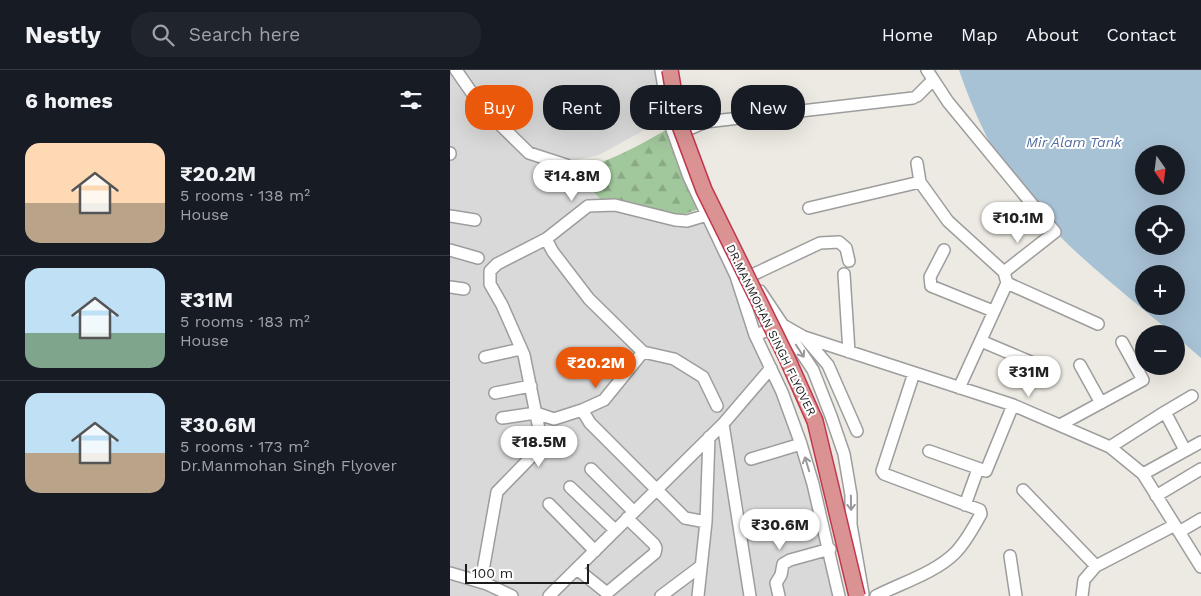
<!DOCTYPE html>
<html lang="en">
<head>
<meta charset="utf-8">
<style>
  body { margin:0; font-family:"Work Sans",sans-serif; background:#20242c; color:#f1f3f6; height:100vh; display:flex; flex-direction:column; font-size:19px; white-space:nowrap }
  * { box-sizing:border-box; margin:0 }
  p { font-size:16px; color:#9ea1a6 }
  .icon { flex:none; width:28px; height:28px; fill:none; stroke:currentColor; stroke-width:2; stroke-linecap:round; stroke-linejoin:round }
  .map { position:relative; flex:1; overflow:hidden }
  .drawer { display:flex; flex-direction:column; background:#171b24; width:450px }
  .drawer>* { flex:none }
  .hud { position:absolute; left:15px; top:15px; width:475px; height:45px; display:flex; gap:10px }
  .needle { width:32px; rotate:166deg }
  .fabs { position:absolute; left:685px; top:75px; display:grid; gap:10px }
  .fabs a { display:grid; place-items:center; width:50px; height:50px; border-radius:50%; background:#171b24; box-shadow:0 5px 20px #0002; font-size:25px }
  .scale { position:absolute; left:15px; bottom:12px; width:124px; box-sizing:border-box; padding-left:5px; border:2px solid #1c1c1c; border-top:0; font-size:14px; line-height:18px; white-space:nowrap; color:#1c1c1c; -webkit-text-stroke:4px #fff; paint-order:stroke }
  .price { position:absolute; translate:-50% -42px; padding:0 11px; border-radius:18px; background:#fff; color:#222; font-size:16px; line-height:32px; filter:drop-shadow(0 1px 2px #0008) }
  .price::after { content:''; position:absolute; left:50%; top:30px; width:15px; height:11px; margin-left:-8px; background:inherit; clip-path:polygon(0 0,100% 0,50% 100%) }
  .price.current { background:#ea580c; color:#fff }
  ul { padding:0; list-style:none }
  li { display:flex; align-items:center; gap:15px; height:125px; padding:0 25px }
  li+li { border-top:1px solid #363941 }
  li span { display:grid; place-items:center; flex:none; width:140px; height:100px; border-radius:15px; color:#555 }
  li>.icon { margin-inline-start:auto }
  span .icon { width:60px; height:60px; fill:#fffc; stroke-width:1 }
  li b { font-size:21px }
  h2 { display:flex; justify-content:space-between; align-items:center; height:60px; padding:0 25px; font-size:21px }
  .tag { padding:0 18px; border-radius:20px; background:#171b24; box-shadow:0 5px 20px #0002; font-size:18px; line-height:45px }
  .tag.current { background:#ea580c; color:#fff }
  header { display:flex; align-items:center; gap:30px; box-sizing:border-box; height:70px; padding:0 25px; background:#171b24; border-bottom:1px solid #363941 }
  header strong { font-size:24px }
  nav { display:flex; gap:28px; margin-inline-start:auto; font-size:18px }
  .search { width:350px; height:45px; background:#20242c; display:flex; align-items:center; gap:12px; box-sizing:border-box; padding:0 18px; border-radius:20px; color:#9ea1a6; font-size:19px }
  main { display:flex; flex:1; min-height:0 }
  .map>svg:first-child { display:block }
</style>
</head>
<body>
<header>
<strong>Nestly</strong>
<div class="search"><svg class="icon" aria-label="search" viewBox="0 0 24 24"><circle cx="10" cy="10" r="6"/><path d="M15 15l6 6"/></svg>Search here</div>
<nav><a>Home</a><a>Map</a><a>About</a><a>Contact</a></nav>
</header>
<main>
<section class="drawer">
<h2>6 homes<svg class="icon" aria-label="filters" viewBox="0 0 24 24"><path d="M4 7h16M4 17h16"/><circle cx="9" cy="7" r="2"/><circle cx="15" cy="17" r="2"/></svg></h2>
<ul>
<li><span style="background:linear-gradient(#ffd9b3 60%,#b9a48a 0)"><svg class="icon" aria-label="home" viewBox="0 0 24 24"><path d="M3 11l9-7 9 7M6 9v11h12V9"/></svg></span><div><b>₹20.2M</b><p>5 rooms · 138 m²</p><p>House</p></div></li>
<li><span style="background:linear-gradient(#bfe0f5 65%,#7fa58c 0)"><svg class="icon" aria-label="home" viewBox="0 0 24 24"><path d="M3 11l9-7 9 7M6 9v11h12V9"/></svg></span><div><b>₹31M</b><p>5 rooms · 183 m²</p><p>House</p></div></li>
<li><span style="background:linear-gradient(#bfe0f5 60%,#b9a48a 0)"><svg class="icon" aria-label="home" viewBox="0 0 24 24"><path d="M3 11l9-7 9 7M6 9v11h12V9"/></svg></span><div><b>₹30.6M</b><p>5 rooms · 173 m²</p><p>Dr.Manmohan Singh Flyover</p></div></li>
</ul>
</section>
<div class="map">
<svg width="751" height="526" viewBox="0 0 751 526">
  <defs>
    <pattern id="forest-firs" width="22" height="20" patternUnits="userSpaceOnUse" patternTransform="scale(1.25)"><rect width="22" height="20" fill="#a1c79c"/><path d="M5 1l3.5 6h-7zM16 11l3.5 6h-7z" fill="#8aaa86"/></pattern>
  </defs>
  <rect width="100%" height="100%" fill="#eceae2"/>
  <path fill="#dad9d9" d="M0 0H207L214 49 149 85 118 92 162 142H182L228 158 256 153 317 275 362 406 390 526H0Z"/>
  <path fill="url(#forest-firs)" d="M216 60 251 138 227 147 153 132 124 100C158 93 186 77 216 60Z"/>
  <path fill="#a8c2d5" fill-rule="evenodd" d="M509 0H751V288C697 240 634 196 585 140 550 99 526 50 509 0ZM694 84H726V116H694ZM694 144H726V176H694ZM694 204H726V236H694Z"/>
  <g fill="none" stroke-linecap="round" stroke-linejoin="round">
    <defs>
      <path id="minor" d="M6 0 31 36 79 83 116 95
        M211 0 220 54 239 107 286 206 305 265 332 322 351 374 363 414 389 526
        M477 0 498 32 605 162 554 202
        M467 26 483 10
        M235 61 255 52 463 28
        M0 83V84
        M467 93 470 112 498 151 554 202 557 213 648 254
        M359 138 470 112
        M257 145 237 151 225 150 165 135 138 136 96 169 103 182 139 229 193 282 224 289 253 307 267 336
        M0 146 25 150
        M0 180 28 188
        M494 180 480 207 481 216 543 241
        M394 204 399 282
        M300 206 370 173 389 172 396 178 399 191
        M0 217 14 219
        M310 221 363 300 381 346 394 384 401 425V455L413 524
        M305 265 333 255 354 267 563 335 660 377 693 404 751 497
        M355 268 378 295 407 361
        M531 271 583 293
        M35 287 71 279
        M630 295 651 333
        M509 318 557 213
        M45 323 81 316
        M132 340 140 353 235 448 256 452
        M715 342 742 326
        M52 348 86 343 104 349 132 340 154 330 193 282
        M273 354 300 526
        M610 355 693 310 672 272
        M660 377 715 342 735 380
        M479 381 536 401 563 335
        M301 389 351 374
        M141 399 184 442
        M693 404 751 372
        M120 417 165 460
        M573 420 646 496
        M706 426 751 399
        M99 434 145 481
        M515 435 528 399
        M729 462 751 449
        M560 486 566 526
        M127 499 157 523 205 483 206 478 204 474 177 448
        M0 503 37 514 62 526
        M31 512 47 422 85 383 90 364 74 285 52 235 40 214V201L47 194 96 169
        M99 526 273 354 321 298
        M211 526 251 496
        M248 526 256 452 259 367
        M329 526 326 513 331 505 333 494 340 490 380 479
        M426 526C451 513 485 503 505 483 516 472 523 458 531 444L530 440 434 404 432 401 464 303
        M632 526 634 510 646 496 725 455"/>
    </defs>
    <use href="#minor" stroke="#9d9d9d" stroke-width="14"/>
    <use href="#minor" stroke="#fff" stroke-width="11"/>
    <defs>
      <path id="highway-bridge" d="M220 0 229 53 254 120 337 288 365 351 407 526"/>
    </defs>
    <use href="#highway-bridge" stroke="#c1384e" stroke-width="18" stroke-linecap="butt"/>
    <use href="#highway-bridge" stroke="#db9293" stroke-width="15"/>
  </g>
  <defs><path id="oneway-shaft" d="M-6 0H5M1.5-3L5.5 0L1.5 3" fill="none" stroke-width="1.6" stroke-linecap="round" stroke-linejoin="round" transform="scale(1.25)"/></defs>
  <g stroke="#999">
    <use href="#oneway-shaft" transform="translate(350 281) rotate(57)"/>
    <use href="#oneway-shaft" transform="translate(357 394) rotate(-107)"/>
    <use href="#oneway-shaft" transform="translate(401 433) rotate(89)"/>
  </g>
  <g text-anchor="middle" stroke-width="4" stroke-linejoin="round" paint-order="stroke">
    <g font-size="12" fill="#1c1c1c" stroke="#fff">
      <text transform="translate(321 260) rotate(64)" y="4">DR.MANMOHAN SINGH FLYOVER</text>
    </g>
    <g font-size="14" font-style="italic" fill="#546c9f" stroke="#fff">
      <text x="624" y="77">Mir Alam Tank</text>
    </g>
  </g>
</svg>
<div class="fabs">
<a><svg class="needle" viewBox="-14 -14 28 28"><path d="M0-13l5 13h-10z" fill="#e53935"/><path d="M0 13l5-13h-10z" fill="#9ea1a6"/></svg></a>
<a><svg class="icon" aria-label="locate" viewBox="0 0 24 24"><circle cx="12" cy="12" r="6"/><path d="M12 2v4M12 18v4M2 12h4M18 12h4"/></svg></a>
<a>+</a>
<a>−</a>
</div>
<div class="scale">100 m</div>
<b class="price" style="left:122px;top:132px">₹14.8M</b>
<b class="price" style="left:568px;top:174px">₹10.1M</b>
<b class="price current" style="left:146px;top:319px">₹20.2M</b>
<b class="price" style="left:579px;top:328px">₹31M</b>
<b class="price" style="left:89px;top:398px">₹18.5M</b>
<b class="price" style="left:330px;top:481px">₹30.6M</b>
<div class="hud">
<a class="tag current">Buy</a>
<a class="tag">Rent</a>
<a class="tag">Filters</a>
<a class="tag">New</a>
</div>
</div>
</main>
</body>
</html>
